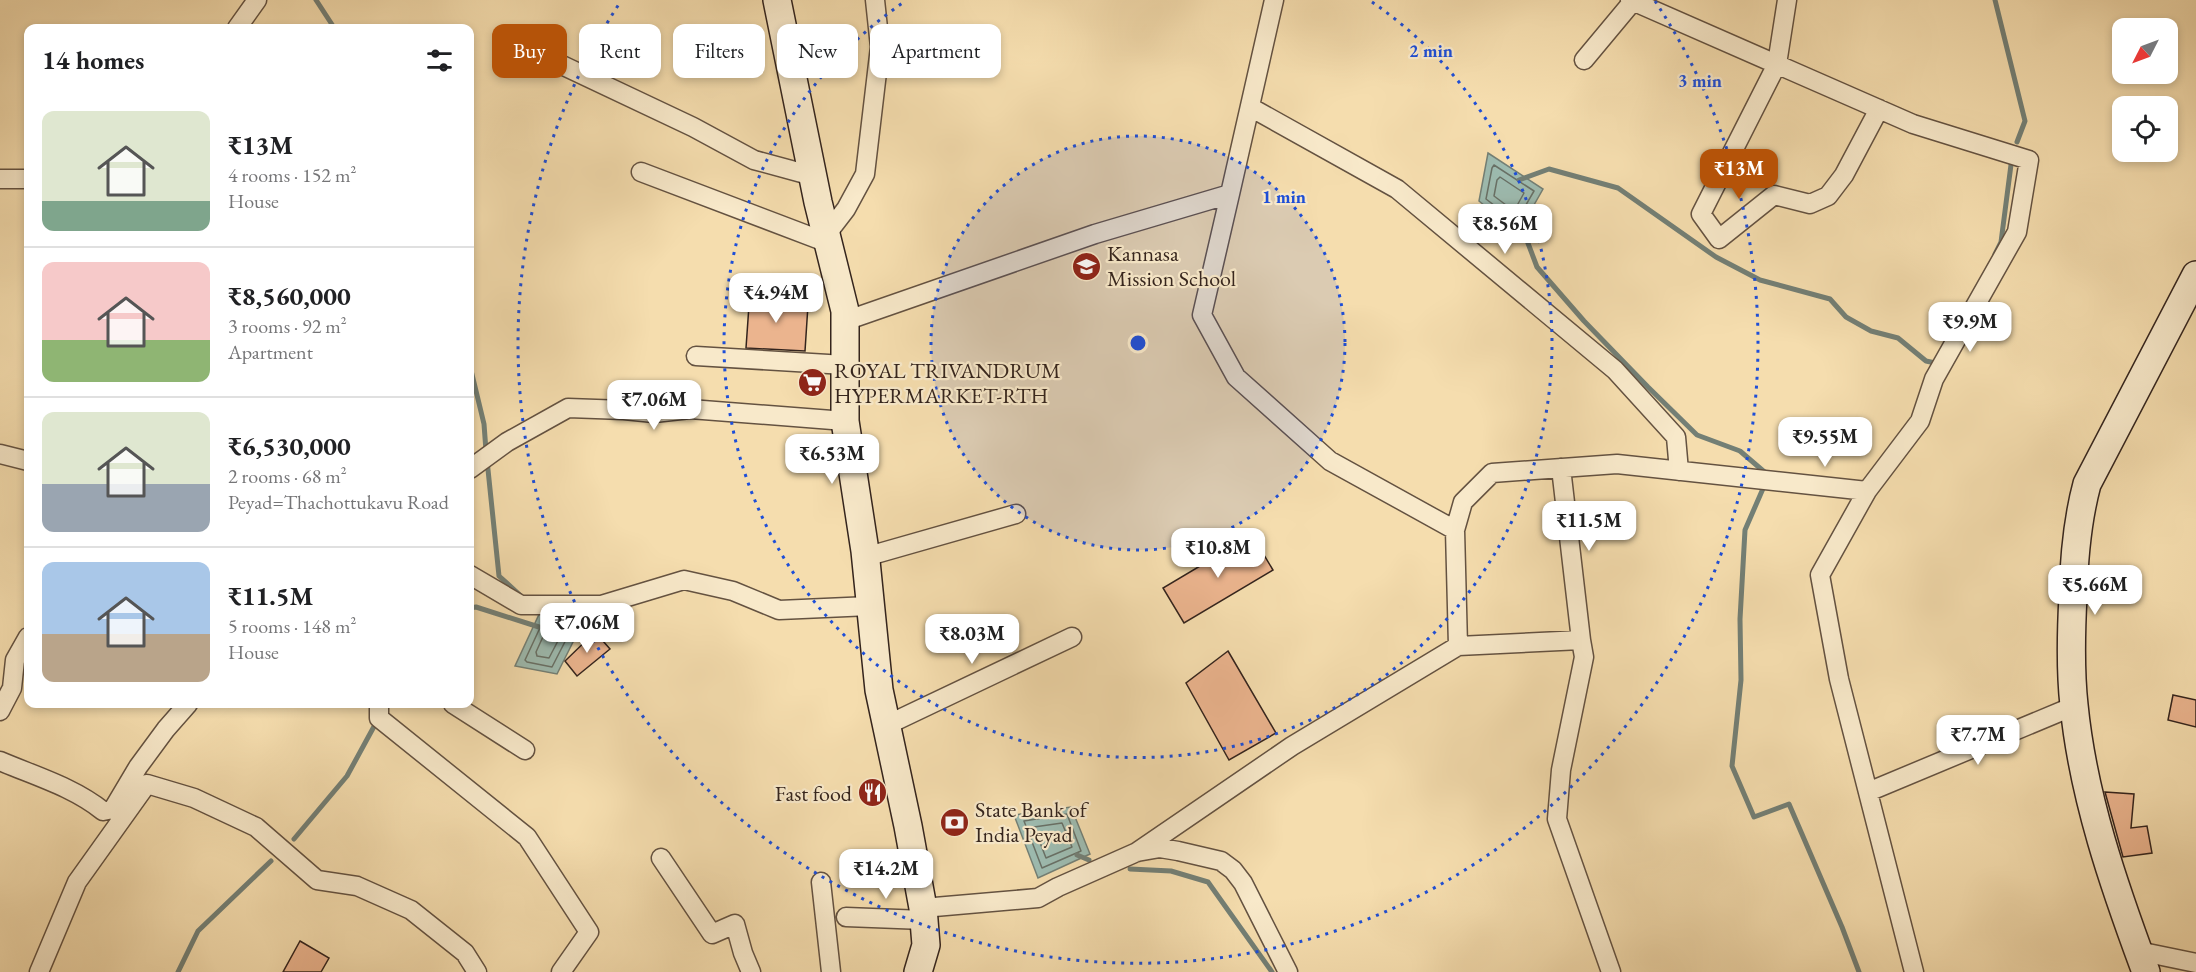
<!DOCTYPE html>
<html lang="en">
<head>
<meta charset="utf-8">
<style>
  body { margin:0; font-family:"EB Garamond",serif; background:#f6f6f6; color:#202124; height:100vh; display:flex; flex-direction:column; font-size:22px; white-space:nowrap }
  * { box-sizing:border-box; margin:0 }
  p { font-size:20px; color:#757577 }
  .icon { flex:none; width:33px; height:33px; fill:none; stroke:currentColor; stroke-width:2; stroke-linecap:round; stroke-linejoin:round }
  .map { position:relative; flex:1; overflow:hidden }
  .sheet { position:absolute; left:24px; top:24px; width:450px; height:684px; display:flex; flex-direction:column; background:#fff; border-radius:12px; box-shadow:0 3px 9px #0003 }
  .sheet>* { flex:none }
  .guide { position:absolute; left:492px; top:24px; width:570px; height:54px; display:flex; gap:12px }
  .needle { width:39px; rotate:228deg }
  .fabs { position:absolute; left:2112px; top:18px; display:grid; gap:12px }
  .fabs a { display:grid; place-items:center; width:66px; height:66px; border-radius:12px; background:#fff; box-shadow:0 3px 9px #0003; font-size:30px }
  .price { position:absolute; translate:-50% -51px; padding:0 14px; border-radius:12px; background:#fff; color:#222; font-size:20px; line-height:39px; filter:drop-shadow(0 2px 3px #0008) }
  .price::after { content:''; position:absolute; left:50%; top:36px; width:18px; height:14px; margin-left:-9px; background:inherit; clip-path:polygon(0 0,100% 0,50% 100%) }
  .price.active { background:#b45309; color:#fff }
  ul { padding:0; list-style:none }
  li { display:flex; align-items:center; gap:18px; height:150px; padding:0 18px }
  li+li { border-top:2px solid #e0e0e0 }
  li span { display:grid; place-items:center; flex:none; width:168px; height:120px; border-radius:12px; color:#555 }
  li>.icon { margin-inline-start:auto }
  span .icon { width:72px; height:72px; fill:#fffc; stroke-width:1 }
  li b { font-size:26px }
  h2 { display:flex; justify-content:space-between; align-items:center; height:72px; padding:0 18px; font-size:26px }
  .pill { padding:0 21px; border-radius:12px; background:#fff; box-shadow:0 3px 9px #0003; font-size:21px; line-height:54px }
  .pill.active { background:#b45309; color:#fff }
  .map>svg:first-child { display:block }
</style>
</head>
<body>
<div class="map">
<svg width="2196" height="972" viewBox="0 0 2196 972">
  <rect width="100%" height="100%" fill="#f5ddae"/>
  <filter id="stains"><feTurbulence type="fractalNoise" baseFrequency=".00333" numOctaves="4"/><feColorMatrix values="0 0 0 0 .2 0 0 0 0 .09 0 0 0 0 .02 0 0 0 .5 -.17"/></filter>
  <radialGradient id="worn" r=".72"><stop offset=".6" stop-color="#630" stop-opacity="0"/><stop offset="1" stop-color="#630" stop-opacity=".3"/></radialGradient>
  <path fill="#9dbbb0" stroke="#737f75" stroke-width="1.5" d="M1488 153 1543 189 1518 233 1479 201Z
    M542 608 581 626 557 674 515 666Z
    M1071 807 1090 854 1038 878 1014 815Z"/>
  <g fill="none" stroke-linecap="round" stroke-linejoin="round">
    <path stroke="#687066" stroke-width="1.5" d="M1494 165 1534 191 1516 222 1486 199 1492 168Z
      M1500 177 1524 193 1514 211 1494 196 1497 180Z
      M545 617 571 630 552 667 527 662 525 660Z
      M551 627 560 631 561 635 549 658 537 656 536 652 547 628Z
      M1067 814 1081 851 1042 868 1024 821Z
      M1062 823 1072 847 1046 858 1034 827Z"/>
    <path stroke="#737f75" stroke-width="5" d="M316 0 333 26 332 28
      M1995 0 2025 121 2017 142
      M1519 180 1549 169 1618 188 1716 257 1760 280 1830 299 1846 317 1871 331 1898 338 1926 361 1940 364
      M1520 222 1537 267 1584 321 1648 387 1697 435 1740 451 1768 475
      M1995 254 2001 242 2012 157
      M470 366 484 424 486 451
      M487 460 499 576 521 596
      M1765 484 1745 530 1740 619 1741 680 1732 766 1754 817 1789 804 1842 927 1859 972
      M470 608 476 607 539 627
      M294 839 347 776 377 721
      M1077 855 1089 860
      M1130 869 1171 871 1208 882 1272 972
      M178 972 198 931 271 861"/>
  </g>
  <path fill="#ebb48e" stroke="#34241d" stroke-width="1.5" d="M750 291 777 293 776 302 808 305 805 351 746 348Z
    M1252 535 1273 570 1184 623 1163 588Z
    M595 632 610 649 577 676 565 661Z
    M1228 651 1276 733 1229 760 1186 683Z
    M2173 695 2196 700V727L2168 720Z
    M2105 792 2134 794 2131 828 2147 826 2152 853 2123 857Z
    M300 941 329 958 321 972H283Z"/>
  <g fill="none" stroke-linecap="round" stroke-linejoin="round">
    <defs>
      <path id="street" d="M1630 0 1913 124 2029 160 2017 232 1934 379 1920 421 1867 491 1820 575 1839 679 1914 972
        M1787 0 1777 64 1701 214 1719 239 1774 195 1810 204 1828 196 1844 175 1879 109
        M237 28 257 0
        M511 41 693 127 754 160 813 176
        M1584 60 1634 0
        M1250 107 1397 189 1615 370 1676 437 1679 471
        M641 172 828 243
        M0 179H28
        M1230 194 1202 315 1236 377 1330 461 1455 530
        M826 235 846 209 865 174 880 47 875 0
        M845 321 1095 234 1230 194 1274 0
        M696 356 845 365
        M0 454 28 461
        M1561 468 1581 640
        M470 469 507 442 568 408 624 410 654 413 690 409 845 421
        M865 557 1016 514
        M470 575 521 605H601L684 580 733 591 779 610 870 606
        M1458 646 1455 530 1463 502 1492 473 1617 464 1867 491
        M379 704V718L527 837 589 932 561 972
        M453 704 525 750
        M0 711 12 688 15 660 28 637
        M887 725 1072 637
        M0 761C35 776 73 787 103 811L113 809 138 767 166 729 188 704
        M1868 792 2074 706
        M1137 852 1292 746 1458 646 1581 640 1584 657 1561 770 1557 819 1611 972
        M661 858 712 934 735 924 743 953 751 972
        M821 882 831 972
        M923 908 1038 898 1058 887 1137 852 1160 848 1178 851 1221 861 1233 870 1243 883 1288 972
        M846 917 924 920
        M2138 951 2196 963
        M39 972 77 882 147 784 194 798 256 827 317 880 357 886 411 910 465 953 477 972"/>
      <path id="secondary" d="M777 0 818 202 845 311V421L865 551 879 690 908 826 923 908 926 945 918 972
        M2146 972C2114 886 2083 797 2074 705 2070 669 2071 633 2073 596 2074 558 2077 521 2087 484L2196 275"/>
    </defs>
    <use href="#street" stroke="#645241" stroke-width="21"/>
    <use href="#secondary" stroke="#34241d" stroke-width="30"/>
    <use href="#street" stroke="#f8e9ca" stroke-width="18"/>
    <use href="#secondary" stroke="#f8e9ca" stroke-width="27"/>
  </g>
  <circle cx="1138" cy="343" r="207" fill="#1d4ed8" fill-opacity=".12"/>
  <g fill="none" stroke="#1d4ed8" stroke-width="3" stroke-dasharray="3 6">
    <circle cx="1138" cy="343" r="207"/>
    <path d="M1372 2A414 414 0 1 1 904 2"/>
    <path d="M1655 1A620 620 0 1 1 621 1"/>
  </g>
  <defs>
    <symbol id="school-disc" viewBox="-11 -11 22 22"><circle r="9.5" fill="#8f2418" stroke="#f8e9ca"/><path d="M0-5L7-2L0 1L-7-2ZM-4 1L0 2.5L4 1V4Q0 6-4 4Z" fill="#fff"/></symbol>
    <symbol id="supermarket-disc" viewBox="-11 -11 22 22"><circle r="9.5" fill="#8f2418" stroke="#f8e9ca"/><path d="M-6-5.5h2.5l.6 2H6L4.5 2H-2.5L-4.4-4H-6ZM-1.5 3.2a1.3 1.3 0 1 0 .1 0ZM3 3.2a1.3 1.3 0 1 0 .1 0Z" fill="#fff"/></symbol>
    <symbol id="restaurant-disc" viewBox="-11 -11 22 22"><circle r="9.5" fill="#8f2418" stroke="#f8e9ca"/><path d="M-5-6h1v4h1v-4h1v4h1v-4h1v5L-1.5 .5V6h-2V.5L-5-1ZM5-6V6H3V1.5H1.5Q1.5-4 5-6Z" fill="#fff"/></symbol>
    <symbol id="bank-disc" viewBox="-11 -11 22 22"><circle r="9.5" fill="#8f2418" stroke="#f8e9ca"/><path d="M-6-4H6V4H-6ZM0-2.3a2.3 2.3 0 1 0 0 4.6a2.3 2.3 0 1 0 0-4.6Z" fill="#fff"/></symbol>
  </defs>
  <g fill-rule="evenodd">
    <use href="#school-disc" x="1070" y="250" width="33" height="33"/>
    <use href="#supermarket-disc" x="796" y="366" width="33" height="33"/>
    <use href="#restaurant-disc" x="856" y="776" width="33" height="33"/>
    <use href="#bank-disc" x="938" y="806" width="33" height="33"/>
  </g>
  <g text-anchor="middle" stroke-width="4.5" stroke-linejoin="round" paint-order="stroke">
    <g font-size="22" fill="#34241d" stroke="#f8e9ca" text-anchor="start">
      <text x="1107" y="261">Kannasa<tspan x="1107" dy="25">Mission School</tspan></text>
      <text x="834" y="378">ROYAL TRIVANDRUM<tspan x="834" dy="25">HYPERMARKET-RTH</tspan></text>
      <text x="852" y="801" text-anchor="end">Fast food</text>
      <text x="975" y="817">State Bank of<tspan x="975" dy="25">India Peyad</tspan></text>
    </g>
  </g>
  <circle cx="1138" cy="343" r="9" fill="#1d4ed8" stroke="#f8e9ca" stroke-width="3"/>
  <g font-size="18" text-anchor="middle" font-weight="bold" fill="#1d4ed8" stroke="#f8e9ca" stroke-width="4.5" stroke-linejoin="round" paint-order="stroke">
    <text x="1431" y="57">2 min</text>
    <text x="1700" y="87">3 min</text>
    <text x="1284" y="203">1 min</text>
  </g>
  <rect width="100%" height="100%" filter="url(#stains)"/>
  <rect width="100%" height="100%" fill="url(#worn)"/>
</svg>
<div class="fabs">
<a><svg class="needle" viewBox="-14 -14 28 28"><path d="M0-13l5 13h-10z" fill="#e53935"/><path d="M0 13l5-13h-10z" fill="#757577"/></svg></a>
<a><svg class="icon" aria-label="locate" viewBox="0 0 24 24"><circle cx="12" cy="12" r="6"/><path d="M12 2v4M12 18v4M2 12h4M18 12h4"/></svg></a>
</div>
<b class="price active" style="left:1739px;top:200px">₹13M</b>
<b class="price" style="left:1505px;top:255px">₹8.56M</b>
<b class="price" style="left:776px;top:324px">₹4.94M</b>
<b class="price" style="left:1970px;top:353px">₹9.9M</b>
<b class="price" style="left:654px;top:431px">₹7.06M</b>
<b class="price" style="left:1825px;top:468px">₹9.55M</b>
<b class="price" style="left:832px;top:485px">₹6.53M</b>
<b class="price" style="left:1589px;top:552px">₹11.5M</b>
<b class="price" style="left:1218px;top:579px">₹10.8M</b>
<b class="price" style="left:2095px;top:616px">₹5.66M</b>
<b class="price" style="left:587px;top:654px">₹7.06M</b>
<b class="price" style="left:972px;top:665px">₹8.03M</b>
<b class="price" style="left:1978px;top:766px">₹7.7M</b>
<b class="price" style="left:886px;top:900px">₹14.2M</b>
<div class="guide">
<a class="pill active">Buy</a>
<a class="pill">Rent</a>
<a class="pill">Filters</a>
<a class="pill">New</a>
<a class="pill">Apartment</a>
</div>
<section class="sheet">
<h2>14 homes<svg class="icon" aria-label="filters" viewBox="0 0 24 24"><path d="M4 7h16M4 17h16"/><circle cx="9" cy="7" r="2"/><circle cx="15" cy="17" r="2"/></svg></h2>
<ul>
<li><span style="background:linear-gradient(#dfe7d0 75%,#7fa58c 0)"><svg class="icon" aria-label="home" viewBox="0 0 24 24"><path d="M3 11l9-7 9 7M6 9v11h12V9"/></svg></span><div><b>₹13M</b><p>4 rooms · 152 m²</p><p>House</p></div></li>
<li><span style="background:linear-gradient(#f6c9c9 65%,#8fb573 0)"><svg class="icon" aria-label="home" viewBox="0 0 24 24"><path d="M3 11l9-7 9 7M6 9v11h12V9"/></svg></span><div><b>₹8,560,000</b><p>3 rooms · 92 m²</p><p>Apartment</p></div></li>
<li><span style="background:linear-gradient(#dfe7d0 60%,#9aa5b1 0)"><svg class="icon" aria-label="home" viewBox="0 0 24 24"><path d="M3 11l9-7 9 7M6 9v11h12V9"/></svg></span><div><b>₹6,530,000</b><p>2 rooms · 68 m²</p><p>Peyad=Thachottukavu Road</p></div></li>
<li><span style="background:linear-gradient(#a9c7e8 60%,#b9a48a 0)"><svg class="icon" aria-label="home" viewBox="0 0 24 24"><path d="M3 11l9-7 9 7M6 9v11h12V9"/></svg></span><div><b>₹11.5M</b><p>5 rooms · 148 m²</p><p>House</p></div></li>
</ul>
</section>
</div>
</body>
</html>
